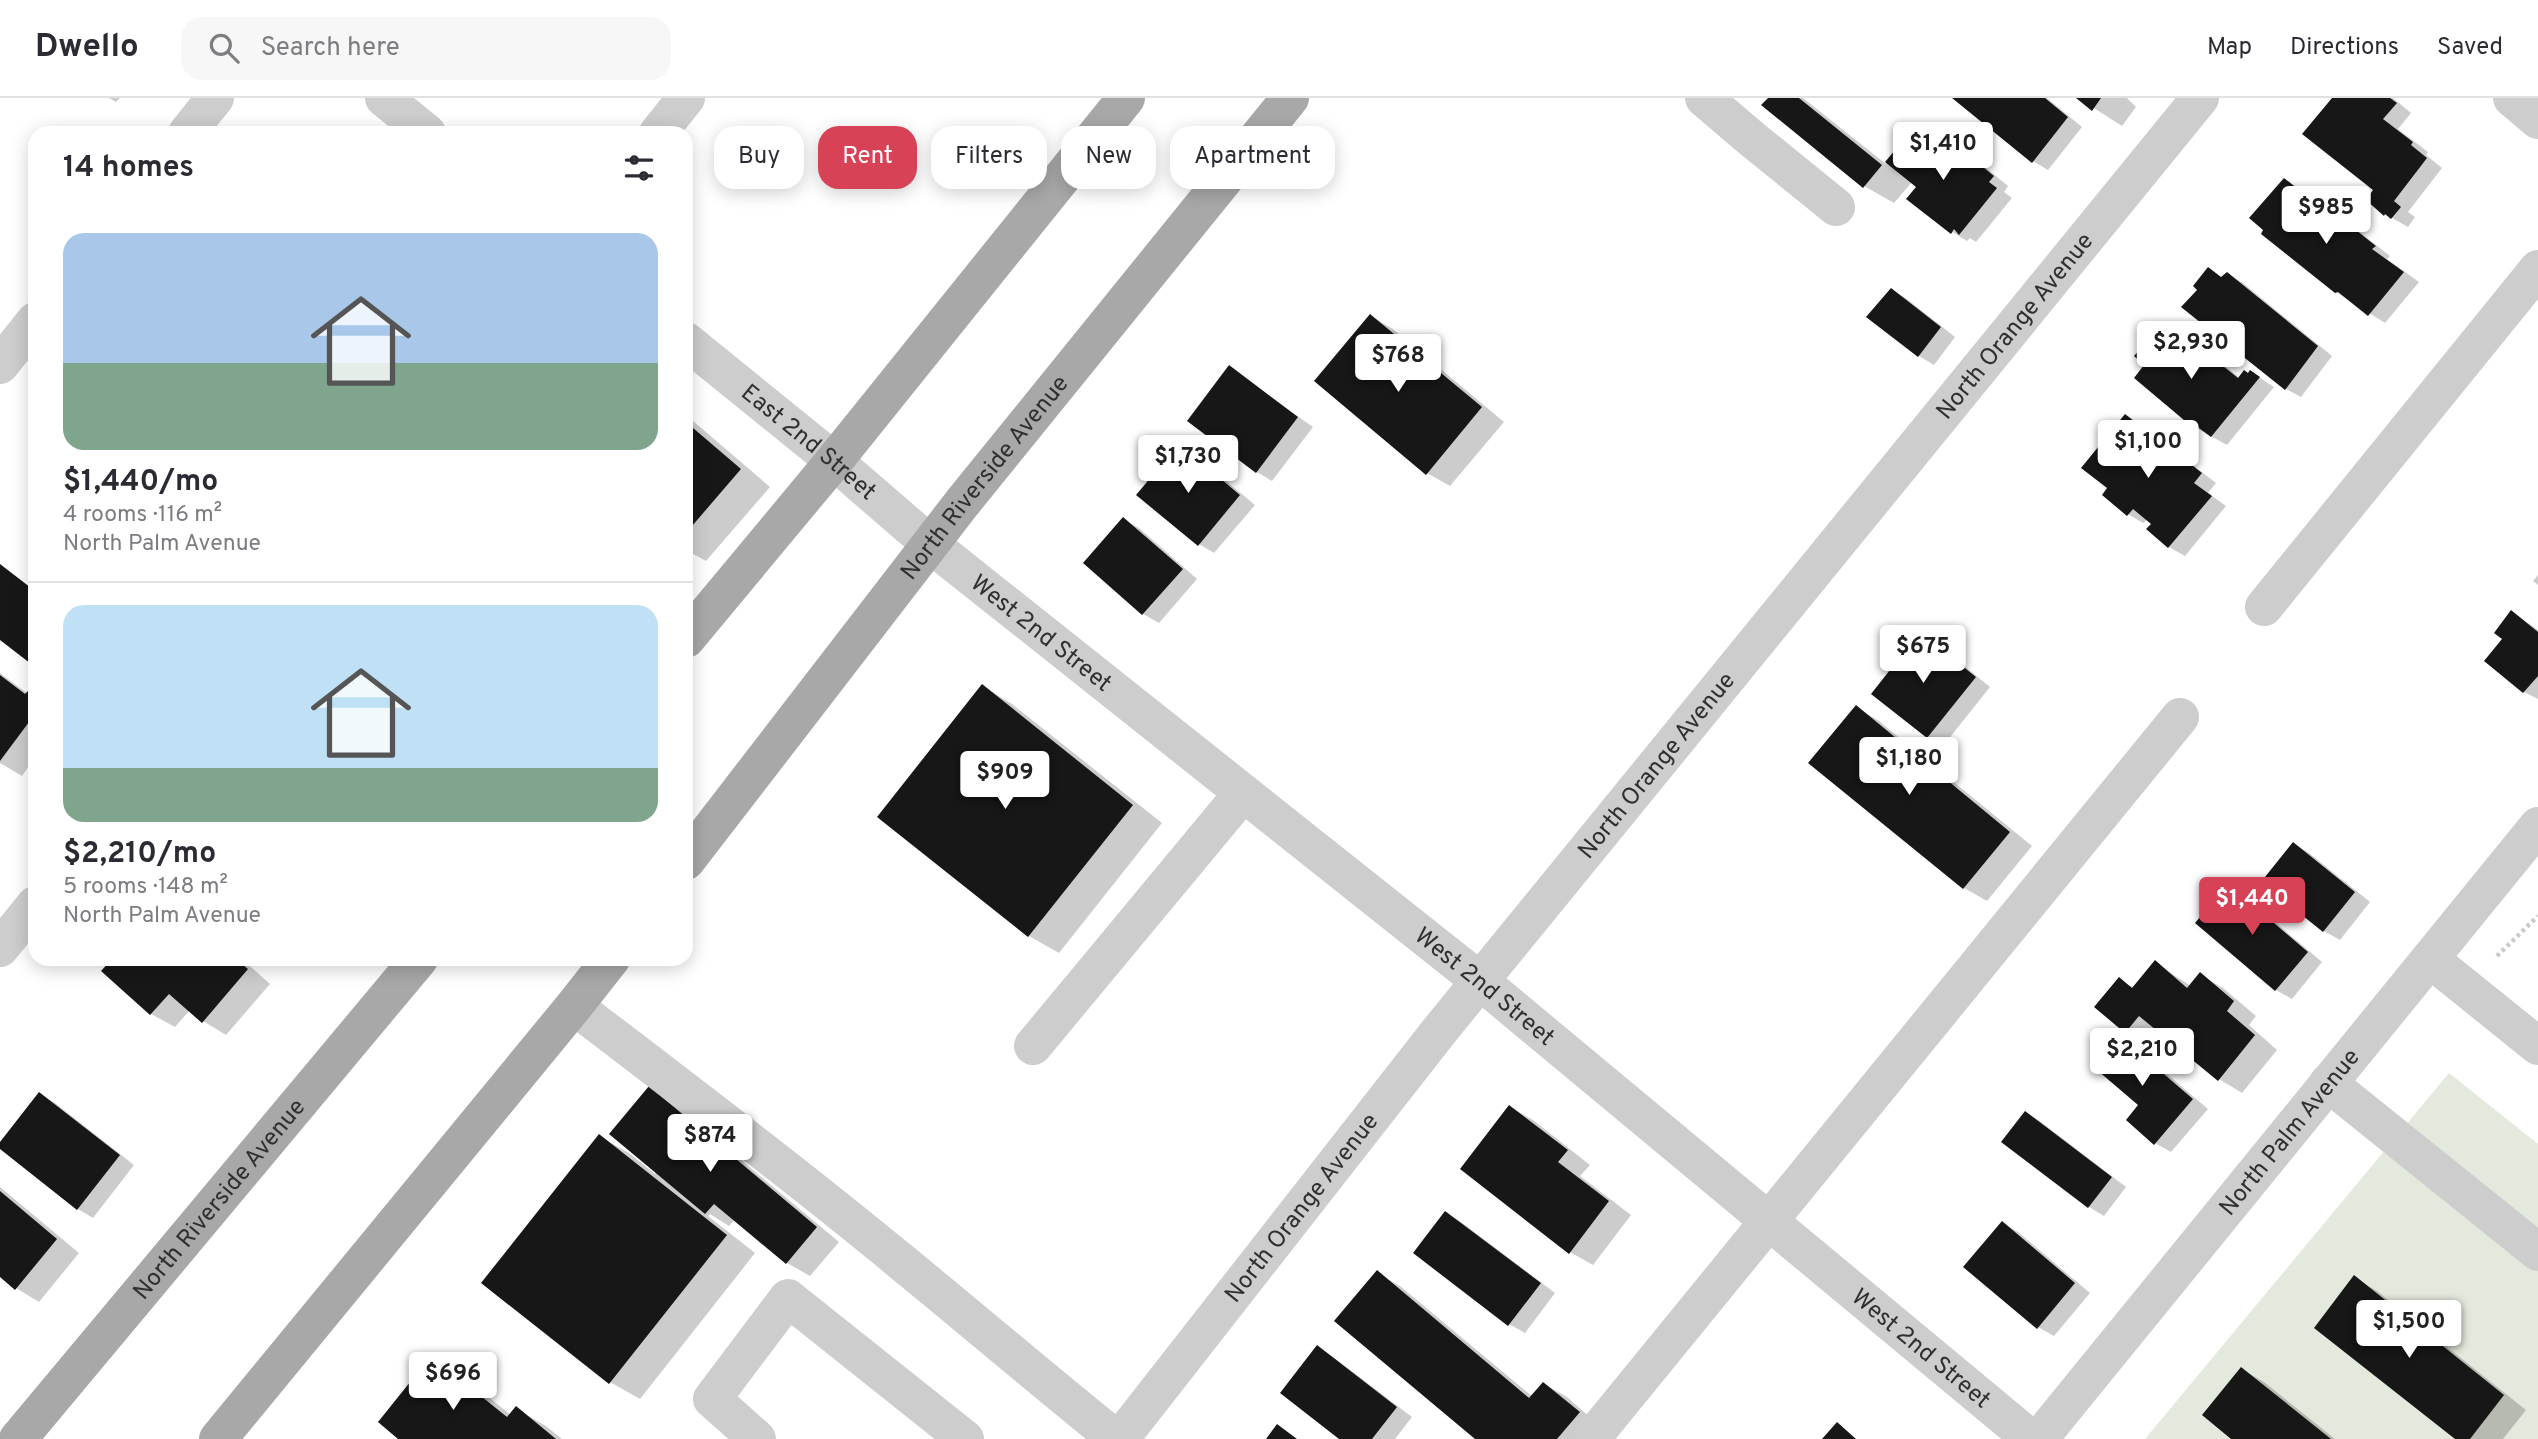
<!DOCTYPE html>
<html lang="en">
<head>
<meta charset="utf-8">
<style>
  body { margin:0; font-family:Overpass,sans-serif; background:#f7f7f7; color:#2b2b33; height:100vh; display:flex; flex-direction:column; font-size:26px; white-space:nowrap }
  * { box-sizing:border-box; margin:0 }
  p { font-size:23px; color:#7c7c81 }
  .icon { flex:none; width:38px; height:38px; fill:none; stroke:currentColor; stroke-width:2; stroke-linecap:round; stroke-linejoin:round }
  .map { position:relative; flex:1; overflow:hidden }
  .side { position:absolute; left:28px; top:28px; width:665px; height:840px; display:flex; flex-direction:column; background:#fff; border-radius:21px; box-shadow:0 4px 18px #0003 }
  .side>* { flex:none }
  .top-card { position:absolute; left:714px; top:28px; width:665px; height:63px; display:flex; gap:14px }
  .price { position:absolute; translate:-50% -60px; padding:0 16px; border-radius:7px; background:#fff; color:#222; font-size:23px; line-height:46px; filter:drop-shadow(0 2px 4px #0008) }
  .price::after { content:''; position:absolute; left:50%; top:42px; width:21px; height:16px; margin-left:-10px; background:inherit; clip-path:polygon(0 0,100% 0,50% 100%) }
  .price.selected { background:#d84256; color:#fff }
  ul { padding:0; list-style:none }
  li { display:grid; align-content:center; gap:14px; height:371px; padding:0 35px }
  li+li { border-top:2px solid #e1e1e2 }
  li span { display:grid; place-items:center; height:217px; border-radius:21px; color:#555 }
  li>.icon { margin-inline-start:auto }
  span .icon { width:126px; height:126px; fill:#fffc; stroke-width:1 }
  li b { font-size:30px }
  h2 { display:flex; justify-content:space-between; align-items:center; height:84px; padding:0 35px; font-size:30px }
  .pill { padding:0 24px; border-radius:21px; background:#fff; box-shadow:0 4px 18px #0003; font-size:24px; line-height:63px }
  .pill.selected { background:#d84256; color:#fff }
  header { display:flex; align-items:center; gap:42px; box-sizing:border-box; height:98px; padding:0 35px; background:#fff; border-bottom:2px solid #e1e1e2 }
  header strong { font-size:33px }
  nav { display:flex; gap:38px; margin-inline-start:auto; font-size:24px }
  .search { width:490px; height:63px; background:#f7f7f7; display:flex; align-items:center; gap:18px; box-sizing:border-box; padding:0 24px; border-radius:21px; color:#7c7c81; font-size:26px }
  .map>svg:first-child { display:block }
</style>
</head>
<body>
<header>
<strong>Dwello</strong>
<div class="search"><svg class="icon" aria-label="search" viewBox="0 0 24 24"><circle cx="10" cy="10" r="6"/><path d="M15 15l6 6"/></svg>Search here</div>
<nav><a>Map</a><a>Directions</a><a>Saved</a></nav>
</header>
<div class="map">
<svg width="2538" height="1341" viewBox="0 0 2538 1341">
  <rect width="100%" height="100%" fill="#fff"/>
  <path fill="#e4e9dd" d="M2449 975 2538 1046V1341H2145Z"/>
  <path fill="#0003" d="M109 0H120L116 4Z
    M1770 0H1803L1886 66 1913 34 1944 55 1952 46 1968 55 2008 88 2004 94 2012 100 1976 144 1970 140 1967 143 1952 134 1919 89 1912 84 1894 105 1864 88Z
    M1955 0H2047L2082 29 2048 72 2033 63Z
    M2078 0H2127L2136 9 2122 28Z
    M2334 0H2393L2411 15 2398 31 2428 54 2426 57 2442 70 2408 114 2415 119 2408 129 2385 116 2376 91Z
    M2284 82 2316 100 2390 158 2387 161 2419 184 2385 225 2336 194Z
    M2227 176 2243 185 2332 258 2301 299 2286 291 2222 180Z
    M1892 192 1907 201 1955 239 1934 267 1919 258Z
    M1370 218 1393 231 1504 324 1450 388 1427 375Z
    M2175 231 2190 240 2240 280 2251 274 2274 289 2227 347 2198 331 2147 266 2157 236 2166 241Z
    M1229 270 1313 329 1272 383 1257 374Z
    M686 317 770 389 706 463 686 452Z
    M2125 318 2141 327 2216 385 2208 395 2226 408 2185 458 2169 449 2149 431 2153 425 2148 421 2143 425 2128 416 2110 389Z
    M1179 348 1195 357 1255 407 1214 455 1199 446Z
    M1124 422 1139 430 1197 481 1159 525 1143 516 1085 465Z
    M2538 477V487L2533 483Z
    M2512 514 2538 532V601L2524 594 2505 541Z
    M1920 537 1936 545 1990 589 1943 648 1928 639 1873 596Z
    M0 575 28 596 35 598V660L22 678 0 665Z
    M982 588 1012 606 1162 725 1059 855 1029 838 879 719Z
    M1856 609 1879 623 2032 748 1987 803 1964 790 1810 665Z
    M2294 746 2309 755 2370 804 2340 842 2324 833 2263 784Z
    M2228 789 2244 798 2322 864 2292 901 2276 892 2197 825Z
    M115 861H242L270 886 226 937 203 923 190 912 175 929 151 916 104 873Z
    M2155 865 2191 888 2200 877 2223 890 2256 918 2249 927 2277 952 2242 995 2219 981 2160 933 2149 947 2126 933 2119 882 2134 890Z
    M2116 937 2132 946 2208 1011 2171 1054 2155 1045Z
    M40 996 55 1005 134 1067 93 1120 78 1111 0 1049Z
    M672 1004 839 1144 810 1178 787 1165 735 1121 729 1128 710 1116 708 1118 755 1155 640 1301 610 1284 599 1038 629 1055 655 1076Z
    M1510 1009 1533 1022 1590 1067 1580 1078 1631 1117 1593 1167 1570 1154Z
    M2026 1015 2041 1024 2126 1089 2104 1118 2089 1109 2004 1044Z
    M0 1089 79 1155 39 1204 16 1190 0 1177Z
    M1446 1115 1461 1124 1555 1195 1525 1235 1509 1226Z
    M2002 1125 2018 1134 2090 1195 2054 1238 2038 1229Z
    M1377 1175 1400 1188 1533 1299 1544 1286 1567 1299 1601 1329 1591 1341H1478Z
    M2354 1180 2377 1193 2526 1312 2503 1341H2458Z
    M1318 1250 1333 1259 1412 1319 1395 1341H1341Z
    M431 1260 461 1277 511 1317 516 1311 546 1328 562 1341H401Z
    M2241 1271 2264 1284 2335 1341H2235Z"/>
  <path fill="#171717" d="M1768 0H1799L1882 67 1863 90 1761 7Z
    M1952 0H2045L2068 19 2032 65Z
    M2076 0H2101L2092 13Z
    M2332 0H2390L2397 5 2383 21 2413 44 2411 47 2427 60 2394 103 2401 109 2391 121 2385 116 2384 118 2366 102 2373 92 2302 36Z
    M1912 32 1942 55 1952 44 1994 78 1989 84 1997 90 1959 137 1954 131 1951 136 1906 101 1916 89 1885 64Z
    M2284 80 2298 91 2300 88 2376 148 2372 151 2404 174 2368 218 2338 194 2335 195 2261 136 2263 132 2249 120Z
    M2208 169 2221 179 2227 174 2318 248 2285 292 2181 209 2197 192 2193 188Z
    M1891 190 1941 229 1918 259 1866 219Z
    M1370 216 1482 309 1426 377 1314 283Z
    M2174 229 2238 280 2244 272 2248 275 2250 272 2260 279 2211 339 2199 330 2197 333 2134 280 2144 267 2134 258 2157 233 2164 240Z
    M1229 267 1298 319 1256 375 1187 323Z
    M2125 316 2202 375 2194 385 2212 398 2168 450 2146 431 2151 426 2133 411 2127 418 2102 397 2107 390 2081 370Z
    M686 324 741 371 686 435Z
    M1179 346 1240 397 1198 448 1136 397Z
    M1123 419 1183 471 1142 517 1083 465Z
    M0 466 35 493V569L0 542Z
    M2511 512 2538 534V578L2523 595 2484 563 2502 541 2494 535Z
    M1920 534 1976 579 1927 640 1871 596Z
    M0 577 25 596 29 592 35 597V616L0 663Z
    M982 586 1133 707 1028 839 877 719Z
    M1856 607 2010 734 1963 791 1808 665Z
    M2293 744 2355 794 2323 834 2261 784Z
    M2228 786 2308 854 2275 893 2195 825Z
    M112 861H236L248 871 202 925 169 896 150 917 101 873Z
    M2155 862 2187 890 2200 874 2234 903 2227 913 2255 937 2218 983 2139 918 2125 935 2094 909 2119 879 2132 890Z
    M2116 935 2193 1001 2154 1047 2126 1022 2138 1007 2090 966Z
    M649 988 817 1129 786 1166 714 1106 705 1116 609 1036Z
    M39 994 120 1057 77 1112 0 1051V1044Z
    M1509 1007 1568 1052 1558 1064 1609 1103 1569 1156 1460 1071Z
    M2025 1013 2112 1079 2088 1110 2001 1044Z
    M599 1036 727 1137 609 1286 481 1185Z
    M0 1093 57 1141 15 1192 0 1179Z
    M1445 1113 1541 1185 1508 1228 1413 1155Z
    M2002 1123 2075 1185 2037 1231 1963 1169Z
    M1377 1172 1529 1300 1543 1284 1580 1314 1557 1341H1475L1334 1223Z
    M2354 1177 2504 1297 2470 1341H2455L2314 1230Z
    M1317 1247 1397 1309 1372 1341H1339L1280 1295Z
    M431 1258 507 1319 516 1308 556 1341H398L378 1324Z
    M2241 1269 2331 1341H2231L2202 1317Z
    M1837 1324 1856 1341H1822Z
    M1277 1326 1297 1341H1266Z"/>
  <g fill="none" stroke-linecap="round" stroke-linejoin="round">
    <path stroke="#cacaca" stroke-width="4.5" stroke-dasharray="3.5 3.5" stroke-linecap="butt" d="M2497 858 2538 818"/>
    <g stroke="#cdcdcd" stroke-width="38">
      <path d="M384 0 427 35"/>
      <path d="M1704 0 1752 41 1836 109"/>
      <path d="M2512 0 2538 22"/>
      <path d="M187 35 215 0"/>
      <path d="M658 35 686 0"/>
      <path id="s1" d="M686 243 834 363 930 446 1480 883 2031 1341"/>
      <path d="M0 267 35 223"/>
      <path d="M2264 509 2538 171"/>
      <path d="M0 850 35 807"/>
      <path d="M2430 861 2538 948"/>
      <path d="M574 908C685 993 796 1077 904 1166 975 1224 1044 1283 1116 1341"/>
      <path d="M1033 948 1243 695"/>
      <path d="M2328 985 2538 1154"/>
      <path d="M757 1341 712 1301 788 1200 965 1341"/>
      <path id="s2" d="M1120 1341 1440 932 2200 0"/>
      <path d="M1591 1341 2180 619"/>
      <path id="s3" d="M2039 1341 2538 728"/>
    </g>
    <g stroke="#a8a8a8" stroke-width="38">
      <path d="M686 541 834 363 1126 0"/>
      <path id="s4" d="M686 763 962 405 1290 0"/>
      <path id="s5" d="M18 1341 419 861"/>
      <path d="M218 1341 574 908 611 861"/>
    </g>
  </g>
  <g text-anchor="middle" stroke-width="7" stroke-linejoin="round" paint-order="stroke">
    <g font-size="24" fill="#303030" stroke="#fff">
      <text dy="8" stroke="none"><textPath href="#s2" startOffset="1428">North Orange Avenue</textPath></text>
      <text dy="8" stroke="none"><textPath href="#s1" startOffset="159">East 2nd Street</textPath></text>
      <text dy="8" stroke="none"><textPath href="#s4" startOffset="486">North Riverside Avenue</textPath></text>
      <text dy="8" stroke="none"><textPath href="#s1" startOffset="460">West 2nd Street</textPath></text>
      <text dy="8" stroke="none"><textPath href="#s2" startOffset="861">North Orange Avenue</textPath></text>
      <text dy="8" stroke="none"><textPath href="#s1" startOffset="1027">West 2nd Street</textPath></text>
      <text dy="8" stroke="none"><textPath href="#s3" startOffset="396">North Palm Avenue</textPath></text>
      <text dy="8" stroke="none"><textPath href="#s5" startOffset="313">North Riverside Avenue</textPath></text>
      <text dy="8" stroke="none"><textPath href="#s2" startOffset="294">North Orange Avenue</textPath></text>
      <text dy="8" stroke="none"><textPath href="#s1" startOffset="1594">West 2nd Street</textPath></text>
    </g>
  </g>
</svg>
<b class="price" style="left:1943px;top:84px">$1,410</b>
<b class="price" style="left:2326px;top:148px">$985</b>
<b class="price" style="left:2191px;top:283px">$2,930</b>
<b class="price" style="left:1398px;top:296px">$768</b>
<b class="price" style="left:2148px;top:382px">$1,100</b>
<b class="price" style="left:1188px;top:397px">$1,730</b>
<b class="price" style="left:1923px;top:587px">$675</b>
<b class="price" style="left:1909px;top:699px">$1,180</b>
<b class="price" style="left:1005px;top:713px">$909</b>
<b class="price selected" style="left:2252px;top:839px">$1,440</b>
<b class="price" style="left:2142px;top:990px">$2,210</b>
<b class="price" style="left:710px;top:1076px">$874</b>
<b class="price" style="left:2409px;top:1262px">$1,500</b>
<b class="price" style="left:453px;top:1314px">$696</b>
<div class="top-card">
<a class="pill">Buy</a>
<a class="pill selected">Rent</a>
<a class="pill">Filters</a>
<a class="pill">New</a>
<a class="pill">Apartment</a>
</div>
<section class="side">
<h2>14 homes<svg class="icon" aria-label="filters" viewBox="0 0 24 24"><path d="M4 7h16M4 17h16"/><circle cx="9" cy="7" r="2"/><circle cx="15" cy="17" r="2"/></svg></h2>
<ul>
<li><span style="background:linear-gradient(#a9c7e8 60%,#7fa58c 0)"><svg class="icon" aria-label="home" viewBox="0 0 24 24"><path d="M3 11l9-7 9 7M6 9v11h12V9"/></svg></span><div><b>$1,440/mo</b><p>4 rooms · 116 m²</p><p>North Palm Avenue</p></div></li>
<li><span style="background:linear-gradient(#bfe0f5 75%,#7fa58c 0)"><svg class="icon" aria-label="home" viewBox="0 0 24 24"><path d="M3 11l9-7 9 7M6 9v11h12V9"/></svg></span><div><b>$2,210/mo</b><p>5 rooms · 148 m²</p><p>North Palm Avenue</p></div></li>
</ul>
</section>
</div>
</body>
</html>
